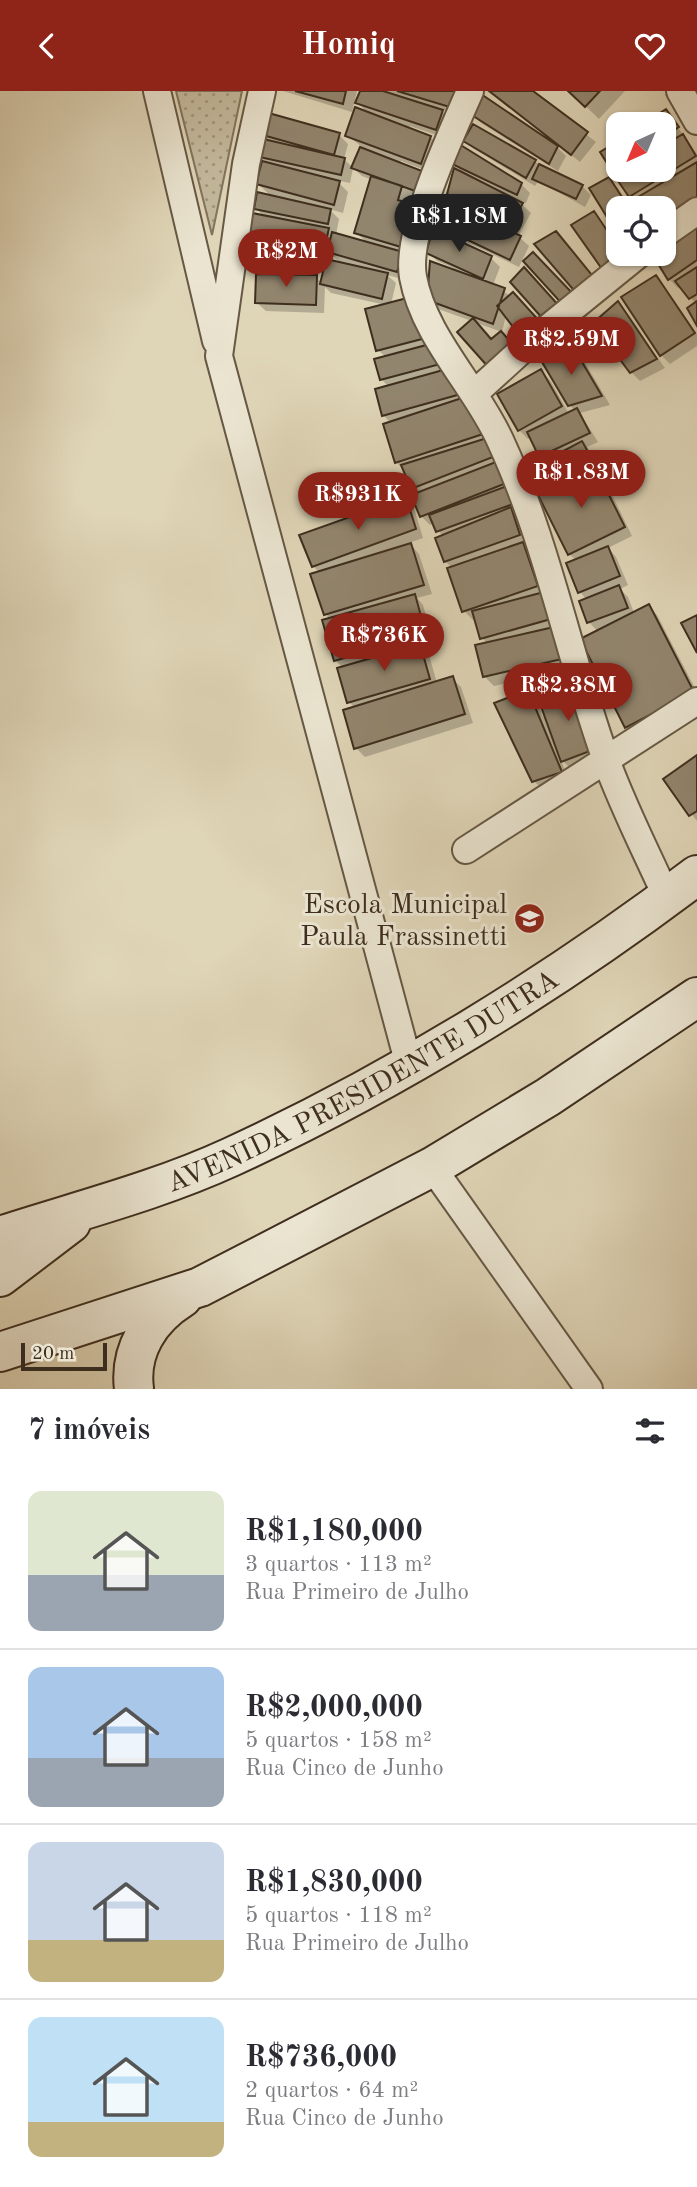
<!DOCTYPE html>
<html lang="pt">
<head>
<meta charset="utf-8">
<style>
  body { margin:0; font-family:"Old Standard TT",serif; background:#f2f2f3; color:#2b2b33; height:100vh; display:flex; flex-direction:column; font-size:26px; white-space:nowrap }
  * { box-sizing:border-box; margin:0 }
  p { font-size:23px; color:#7c7c81 }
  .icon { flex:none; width:38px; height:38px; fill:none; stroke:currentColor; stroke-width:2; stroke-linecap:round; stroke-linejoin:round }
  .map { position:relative; height:1298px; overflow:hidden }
  .sheet { display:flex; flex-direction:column; background:#fff; flex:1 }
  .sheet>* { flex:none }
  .needle { width:46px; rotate:224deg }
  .tools { position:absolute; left:606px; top:21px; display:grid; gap:14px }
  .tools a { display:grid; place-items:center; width:70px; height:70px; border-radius:14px; background:#fff; box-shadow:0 2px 5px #0004; font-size:35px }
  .scale { position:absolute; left:21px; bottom:18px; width:86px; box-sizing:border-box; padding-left:7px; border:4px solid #3e2e1e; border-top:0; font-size:19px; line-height:24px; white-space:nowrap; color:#3e2e1e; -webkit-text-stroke:5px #eae4d0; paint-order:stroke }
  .price { position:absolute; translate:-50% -60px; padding:0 16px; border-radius:24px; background:#8f2418; color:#fff; font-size:23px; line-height:46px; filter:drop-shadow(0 2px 4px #0008) }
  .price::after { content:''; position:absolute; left:50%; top:42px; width:21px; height:16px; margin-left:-10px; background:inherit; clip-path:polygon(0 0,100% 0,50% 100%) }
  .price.selected { background:#222; color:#fff }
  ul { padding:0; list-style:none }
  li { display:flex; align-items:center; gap:21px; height:175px; padding:0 28px }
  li+li { border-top:2px solid #e1e1e2 }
  li span { display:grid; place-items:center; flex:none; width:196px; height:140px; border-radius:14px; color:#555 }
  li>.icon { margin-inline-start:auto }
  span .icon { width:84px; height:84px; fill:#fffc; stroke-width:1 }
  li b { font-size:30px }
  h2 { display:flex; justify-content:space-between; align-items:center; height:84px; padding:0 28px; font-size:30px }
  header { display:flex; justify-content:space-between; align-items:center; height:91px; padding:0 28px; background:#8f2418; color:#fff; font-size:32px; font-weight:700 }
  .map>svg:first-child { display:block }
</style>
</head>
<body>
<header><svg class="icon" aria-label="back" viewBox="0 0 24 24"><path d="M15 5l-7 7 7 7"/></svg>Homiq<svg class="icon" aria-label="heart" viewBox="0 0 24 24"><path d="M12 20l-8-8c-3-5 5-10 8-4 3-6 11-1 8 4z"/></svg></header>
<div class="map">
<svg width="697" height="1298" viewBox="0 0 697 1298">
  <defs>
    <pattern id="park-dots" width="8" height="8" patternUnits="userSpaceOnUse" patternTransform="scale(1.75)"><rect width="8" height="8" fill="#c4b99d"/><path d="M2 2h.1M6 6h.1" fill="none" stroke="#a1977f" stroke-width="1.8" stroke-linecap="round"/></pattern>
  </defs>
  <rect width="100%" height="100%" fill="#dfd5b7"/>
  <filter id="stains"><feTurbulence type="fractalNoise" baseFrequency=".00286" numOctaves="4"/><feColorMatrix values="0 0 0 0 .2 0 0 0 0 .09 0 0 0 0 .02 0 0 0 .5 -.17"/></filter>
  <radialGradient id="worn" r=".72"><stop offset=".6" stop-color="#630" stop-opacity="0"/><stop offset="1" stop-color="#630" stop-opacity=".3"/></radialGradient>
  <path fill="url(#park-dots)" stroke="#81745e" stroke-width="2" d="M176 0H242L212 144Z"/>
  <path fill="#0003" fill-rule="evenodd" d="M283 0H357L352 21Z
    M362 0H467L462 25 440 18 451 29 445 47 410 35 409 38 430 46 439 55 430 81 401 70 400 73 421 82 430 91 424 108 411 103 408 114 406 189 387 184 396 192 391 213 410 208 479 315 528 453 524 454 532 462 570 577 494 595 485 586 488 553 482 547 476 528 473 529 464 520 452 477 445 470 443 446 434 432 430 434 421 425 419 403 397 371 391 332 383 324 389 296 381 288 386 266 378 259 386 214 331 202 325 196 324 222 266 220 256 211 316 186 322 192 327 171 258 158 249 149 265 127 256 117 272 106 258 93 264 71 257 64 271 52 261 43 339 44 348 53 344 68 353 77 362 56 347 44 369 23 358 12ZM353 77 362 85 372 89 356 141 368 153 336 144 339 128 329 118 343 122 348 101 336 89 350 92ZM257 149 332 164 331 168 257 153ZM333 165 341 173 332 171Z
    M492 0H530L596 51 580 71Z
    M570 0H625L599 28Z
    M666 20 697 63V127L663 117H640L614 79 618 52V79H663V33H646Z
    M472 23 557 56 566 65 558 80 481 32Z
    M465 50 535 71 582 95 591 104 585 116 538 90 535 95 474 58Z
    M454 73 521 93 530 102 526 112 516 108 531 122 518 145 529 155 519 176 445 141 436 132 502 138 503 135 458 112 449 103 465 84Z
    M609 88 618 97 630 117H618Z
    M594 122 618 154V163H624L612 186Z
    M697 132V231L696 213 681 195 678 197 669 188 654 163H663Z
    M428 161 491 167 500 176 493 194 511 205 502 241 474 231 492 250 500 286 472 230 438 218 428 209 453 177 437 170Z
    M656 186 697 244V255L670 273 661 264Z
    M618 212 665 277 640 290 631 281Z
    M572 256 581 265 610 314 580 322 598 351 587 356 599 375 595 377 603 385 632 445 608 457 616 466 628 494 620 498 628 506 634 522 648 515 657 524 697 601 636 644 627 636 598 541 589 531 581 511 587 509 580 501 576 469 569 463 552 397 545 390 547 371 532 346 528 348 519 339 541 280 550 289 569 323 575 320 569 313Z
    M405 408 414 417 423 447 409 452 419 463 432 503 417 507 423 514 434 553 422 557 429 564 437 592 452 587 461 596 473 632 365 666 356 657 355 617 349 611 343 577 335 569 320 482 313 475Z
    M528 601 537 610 543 626 546 624 606 666 572 679 560 667 569 690 543 699 534 690Z
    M697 666V730L666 689Z"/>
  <path fill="#92856e" stroke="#3e2e1e" stroke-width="2" d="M295 0H346L343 13Z
    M360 0H383L443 19 436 39 355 12Z
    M397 0H458L453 17Z
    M489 0H533L588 41 571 64Z
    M568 0H600L585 16Z
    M481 3 558 55 549 73 470 23Z
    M355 16 431 45 421 73 345 45Z
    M666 18 679 36 663 46V33H643Z
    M265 21 340 42 334 64 259 43Z
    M473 33 536 69 526 87 463 50Z
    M683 43 696 65 629 106 614 84 622 79H663V55Z
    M259 47 345 67 341 84 255 65Z
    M618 50V76L612 80 600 61Z
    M459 53 522 92 517 104 452 73Z
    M360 56 422 80 415 100 351 77Z
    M262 70 340 90 334 114 256 93Z
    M697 71V113L663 134V117H638L633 109Z
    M539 73 583 94 576 108 532 88Z
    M454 77 523 112 510 135 447 103Z
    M371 85 402 95 398 109 414 114 401 156 354 142Z
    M609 86 629 117H618V144L589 97Z
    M257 101 331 118 328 133 254 118Z
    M444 109 521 145 510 169 434 133Z
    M594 120 618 156V163H622L602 178 571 134Z
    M252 122 329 137 323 164 247 149Z
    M697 130V169L668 189 652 163H663V154Z
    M433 138 492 165 483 188 426 162Z
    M556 140 596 189 578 204 534 153Z
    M332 141 403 161 397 181 327 161Z
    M533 161 576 206 565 216 523 170Z
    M326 168 388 182 382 208 320 193Z
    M430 170 505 197 493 233 427 209Z
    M524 176 560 216 544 229 510 191Z
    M697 176V203L689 208 675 190Z
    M256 183 317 184 316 214 255 212Z
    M656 184 695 242 660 265 621 206Z
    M513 201 543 234 523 249 497 215Z
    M411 206 422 248 376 260 365 218Z
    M618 210 657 268 630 282 593 232Z
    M697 210V235L687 217Z
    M473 227 491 248 501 240 515 256 490 278 457 241Z
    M434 252 448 271 380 289 374 268Z
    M572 254 602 305 568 315 542 271Z
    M454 276 461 303 382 325 375 298Z
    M541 278 562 315 518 340 497 303Z
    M471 304 483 343 395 372 383 333Z
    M577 317 590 342 539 366 527 341Z
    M487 347 493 366 411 398 401 374Z
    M582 350 591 366 544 391 535 375Z
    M501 369 509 391 420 426 411 404Z
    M594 374 625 436 568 464 537 402Z
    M507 395 513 413 436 441 429 424Z
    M406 406 416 438 312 476 299 444Z
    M511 416 520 444 444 471 435 447Z
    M523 451 538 495 462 521 447 477Z
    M411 452 424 494 324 524 310 483Z
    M608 455 620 485 578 502 566 472Z
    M619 494 628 517 587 532 579 510Z
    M544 501 551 528 480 548 472 520Z
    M415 503 426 544 334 570 322 529Z
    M649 513 694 601 625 637 580 548Z
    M697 524V562L681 532Z
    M554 536 562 568 483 586 475 554Z
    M420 553 430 588 347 612 337 577Z
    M453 585 465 623 354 658 343 619Z
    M574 594 598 657 561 671 538 607Z
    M528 599 562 681 532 691 494 612Z
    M697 664V720L689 725 663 688Z"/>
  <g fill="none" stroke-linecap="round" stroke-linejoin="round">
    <defs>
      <path id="street" d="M157 0 216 250
        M262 0 246 73 219 265 409 974
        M470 0C451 44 405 141 413 186 424 246 475 294 500 349 547 450 568 562 605 666 622 714 646 760 667 807
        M680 0 697 30
        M663 144 697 120
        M476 301 533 249 639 163
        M466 759 697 610
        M432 1076 589 1298"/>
      <g id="secondary">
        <path id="s1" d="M0 1145C77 1120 157 1100 231 1066 392 992 556 891 697 784"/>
        <path d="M0 1186 71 1132"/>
        <path d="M0 1261 200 1196 432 1076 548 1006 697 906"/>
        <path d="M134 1298C129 1259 150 1227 182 1207"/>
      </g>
    </defs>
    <use href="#street" stroke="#665844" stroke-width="30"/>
    <use href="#secondary" stroke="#3e2e1e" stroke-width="42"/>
    <use href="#street" stroke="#eae4d0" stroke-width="26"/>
    <use href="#secondary" stroke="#eae4d0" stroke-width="38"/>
  </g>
  <defs>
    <symbol id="school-disc" viewBox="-11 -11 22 22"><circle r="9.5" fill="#8f2418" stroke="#eae4d0"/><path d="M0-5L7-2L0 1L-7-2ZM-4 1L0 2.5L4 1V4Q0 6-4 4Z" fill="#fff"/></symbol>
  </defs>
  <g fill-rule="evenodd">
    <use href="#school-disc" x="512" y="810" width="35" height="35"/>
  </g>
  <g text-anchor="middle" stroke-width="6" stroke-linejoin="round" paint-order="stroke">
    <g font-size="28" fill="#3e2e1e" stroke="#eae4d0" text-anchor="end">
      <text x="507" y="822">Escola Municipal<tspan x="507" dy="32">Paula Frassinetti</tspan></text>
    </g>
    <g font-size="28" fill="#3e2e1e" stroke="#eae4d0">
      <text dy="10" stroke="none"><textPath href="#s1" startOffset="396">AVENIDA PRESIDENTE DUTRA</textPath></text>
    </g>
  </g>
  <rect width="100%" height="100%" filter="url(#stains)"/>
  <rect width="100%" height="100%" fill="url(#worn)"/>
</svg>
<div class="tools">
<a><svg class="needle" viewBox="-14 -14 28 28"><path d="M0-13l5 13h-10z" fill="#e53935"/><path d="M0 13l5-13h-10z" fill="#7c7c81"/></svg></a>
<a><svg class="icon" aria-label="locate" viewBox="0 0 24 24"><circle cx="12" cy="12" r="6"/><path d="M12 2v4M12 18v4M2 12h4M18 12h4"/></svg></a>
</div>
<div class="scale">20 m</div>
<b class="price selected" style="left:459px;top:163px">R$1.18M</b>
<b class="price" style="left:286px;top:198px">R$2M</b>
<b class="price" style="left:571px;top:286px">R$2.59M</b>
<b class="price" style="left:581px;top:419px">R$1.83M</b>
<b class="price" style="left:358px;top:441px">R$931K</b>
<b class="price" style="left:384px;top:582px">R$736K</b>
<b class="price" style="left:568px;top:632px">R$2.38M</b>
</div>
<section class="sheet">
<h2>7 imóveis<svg class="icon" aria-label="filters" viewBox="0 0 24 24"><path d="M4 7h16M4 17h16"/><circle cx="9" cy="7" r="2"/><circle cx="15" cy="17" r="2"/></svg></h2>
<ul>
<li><span style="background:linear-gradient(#dfe7d0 60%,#9aa5b1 0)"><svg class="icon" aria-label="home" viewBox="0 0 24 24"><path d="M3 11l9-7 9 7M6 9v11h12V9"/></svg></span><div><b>R$1,180,000</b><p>3 quartos · 113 m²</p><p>Rua Primeiro de Julho</p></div></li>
<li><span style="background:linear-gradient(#a9c7e8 65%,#9aa5b1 0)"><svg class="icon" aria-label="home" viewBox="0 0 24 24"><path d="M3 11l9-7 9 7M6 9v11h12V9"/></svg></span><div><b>R$2,000,000</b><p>5 quartos · 158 m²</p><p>Rua Cinco de Junho</p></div></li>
<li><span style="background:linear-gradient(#c9d6e8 70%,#c2b280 0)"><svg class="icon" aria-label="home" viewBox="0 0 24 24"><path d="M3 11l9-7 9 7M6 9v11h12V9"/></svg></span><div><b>R$1,830,000</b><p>5 quartos · 118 m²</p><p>Rua Primeiro de Julho</p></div></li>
<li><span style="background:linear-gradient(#bfe0f5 75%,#c2b280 0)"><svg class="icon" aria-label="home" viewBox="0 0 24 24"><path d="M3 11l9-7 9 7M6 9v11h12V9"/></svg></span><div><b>R$736,000</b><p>2 quartos · 64 m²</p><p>Rua Cinco de Junho</p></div></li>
</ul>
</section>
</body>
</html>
